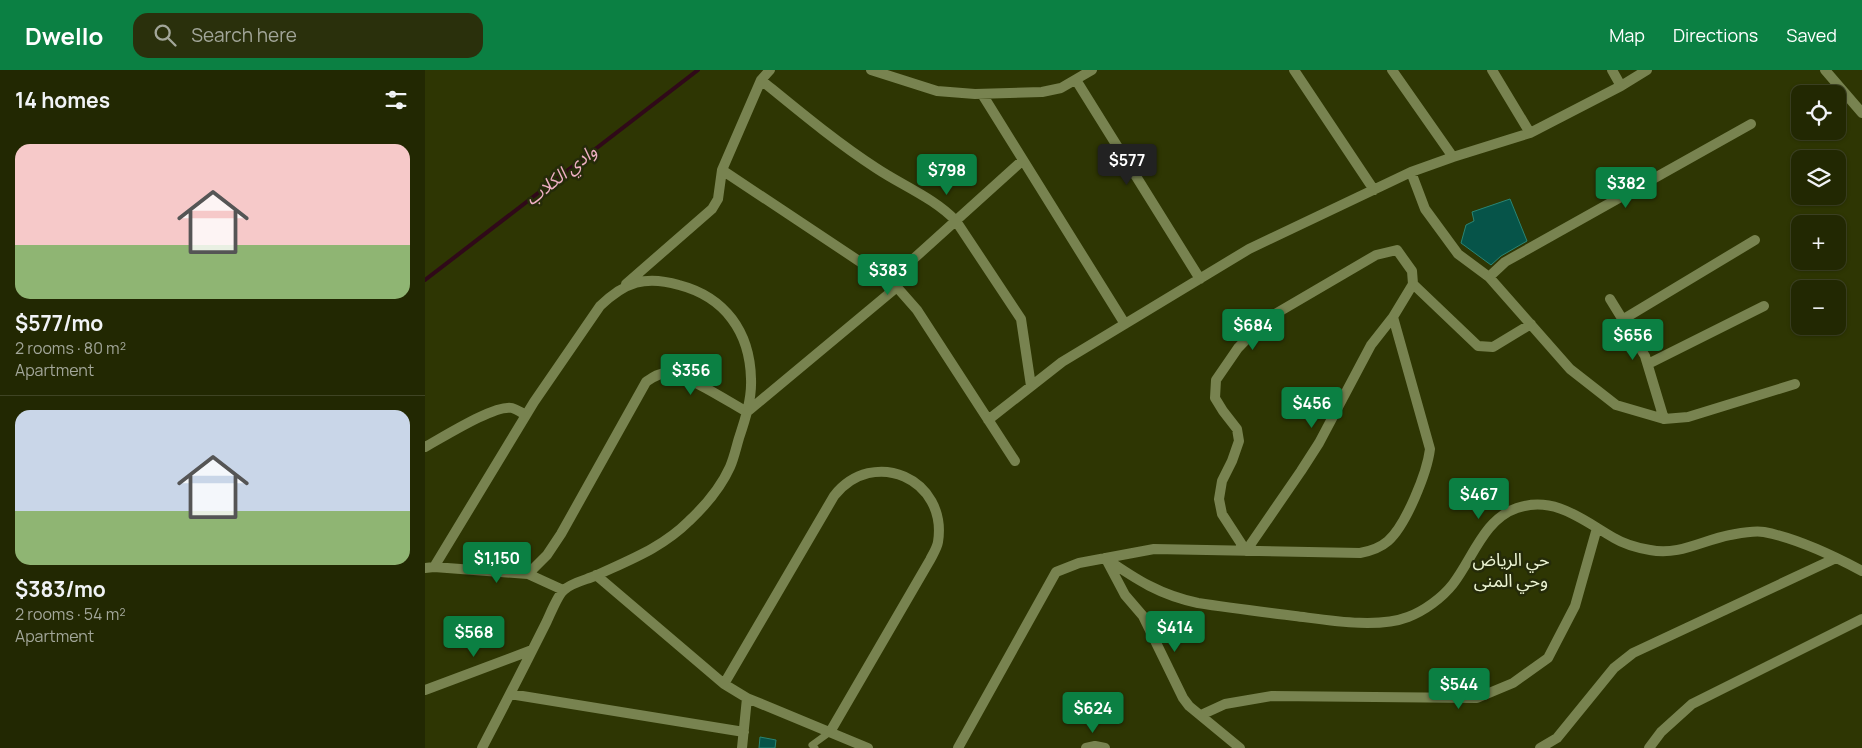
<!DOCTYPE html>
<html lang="en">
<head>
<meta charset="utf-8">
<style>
  body { margin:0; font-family:Manrope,"Noto Sans Arabic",sans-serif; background:#2a300c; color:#f1f3f6; height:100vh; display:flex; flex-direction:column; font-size:19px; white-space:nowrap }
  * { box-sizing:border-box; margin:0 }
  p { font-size:16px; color:#a2a699 }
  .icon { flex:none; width:28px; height:28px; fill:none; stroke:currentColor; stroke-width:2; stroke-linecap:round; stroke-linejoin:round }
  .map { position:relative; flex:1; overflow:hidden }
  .panel { display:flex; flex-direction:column; background:#222802; width:425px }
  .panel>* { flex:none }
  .fabs { position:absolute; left:1366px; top:15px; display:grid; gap:10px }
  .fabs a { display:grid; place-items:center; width:55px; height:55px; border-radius:10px; background:#222802; box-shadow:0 1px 4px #0004,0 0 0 1px #3f4424; font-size:25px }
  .price { position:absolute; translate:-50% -42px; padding:0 11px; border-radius:5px; background:#0b8043; color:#fff; font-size:16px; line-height:32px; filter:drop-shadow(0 1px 2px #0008) }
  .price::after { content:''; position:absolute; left:50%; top:30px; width:15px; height:11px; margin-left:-8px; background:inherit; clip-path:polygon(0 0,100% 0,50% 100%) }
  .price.selected { background:#222; color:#fff }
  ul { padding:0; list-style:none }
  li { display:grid; align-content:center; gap:10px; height:265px; padding:0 15px }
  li+li { border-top:1px solid #3f4424 }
  li span { display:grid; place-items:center; height:155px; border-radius:15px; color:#555 }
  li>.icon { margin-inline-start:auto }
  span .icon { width:90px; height:90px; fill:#fffc; stroke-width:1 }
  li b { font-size:21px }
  h2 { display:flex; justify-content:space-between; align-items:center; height:60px; padding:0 15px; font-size:21px }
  header { display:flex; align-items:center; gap:30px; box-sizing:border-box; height:70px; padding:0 25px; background:#0b8043; color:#fff }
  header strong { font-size:24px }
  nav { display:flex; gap:28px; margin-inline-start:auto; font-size:18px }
  .search { width:350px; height:45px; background:#2a300c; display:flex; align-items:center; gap:12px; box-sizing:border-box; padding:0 18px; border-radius:15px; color:#a2a699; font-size:19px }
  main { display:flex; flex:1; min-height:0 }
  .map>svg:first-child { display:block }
</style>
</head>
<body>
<header>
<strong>Dwello</strong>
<div class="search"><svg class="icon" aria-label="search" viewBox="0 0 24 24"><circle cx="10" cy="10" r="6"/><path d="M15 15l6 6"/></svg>Search here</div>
<nav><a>Map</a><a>Directions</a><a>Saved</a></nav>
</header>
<main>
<section class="panel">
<h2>14 homes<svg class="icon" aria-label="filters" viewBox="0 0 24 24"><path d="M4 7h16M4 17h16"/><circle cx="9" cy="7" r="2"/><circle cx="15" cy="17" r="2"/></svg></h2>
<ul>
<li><span style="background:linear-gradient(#f6c9c9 65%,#8fb573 0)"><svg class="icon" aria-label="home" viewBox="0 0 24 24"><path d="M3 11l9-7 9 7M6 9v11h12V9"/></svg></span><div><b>$577/mo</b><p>2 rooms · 80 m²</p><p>Apartment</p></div></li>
<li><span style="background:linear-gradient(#c9d6e8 65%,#8fb573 0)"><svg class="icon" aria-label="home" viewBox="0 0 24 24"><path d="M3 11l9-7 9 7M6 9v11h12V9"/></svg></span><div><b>$383/mo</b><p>2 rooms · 54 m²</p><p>Apartment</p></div></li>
</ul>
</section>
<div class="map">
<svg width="1437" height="678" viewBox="0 0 1437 678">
  <rect width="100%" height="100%" fill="#2e3603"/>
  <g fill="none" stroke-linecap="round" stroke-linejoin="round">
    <path stroke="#300919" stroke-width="4" d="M0 210 273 0"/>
  </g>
  <path fill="#065449" stroke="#298575" d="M1085 129 1102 171 1076 186 1066 195 1036 173 1041 155 1049 151 1047 142Z
    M335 667 351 670 350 678H334Z"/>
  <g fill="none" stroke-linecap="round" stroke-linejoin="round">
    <path stroke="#788350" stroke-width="7" d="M390 678 387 675 405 662"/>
    <path stroke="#788350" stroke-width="10" d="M446 0 512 21 550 24 617 22 636 18 667 0
      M869 0 949 120
      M967 0 1028 87
      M1067 0 1105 63
      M1187 0 1196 16
      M1400 0 1437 43
      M336 10C374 41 411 72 451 98 478 116 509 128 531 151L596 249 606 316
      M651 10 775 209
      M557 24 700 254
      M297 100 470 215 492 240 590 391
      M986 102 1000 139 1033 184 1064 207 1145 299 1191 335 1239 349 1263 347 1370 314
      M972 180 987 201 988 214 968 247 946 275 894 373 876 401 821 481 797 444 794 429 797 411 807 391 814 371 812 359 798 341 790 328 791 310 813 278 840 250 951 185Z
      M1064 207 1080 192 1326 54
      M464 211 598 90
      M201 214 287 139 293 129 297 100 336 10 345 0
      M988 214 1053 276 1068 277 1106 254
      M1185 229 1220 286 1239 349
      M1197 250 1330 170
      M1223 294 1339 236
      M563 350 637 292 824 179 986 102 1028 87 1105 63 1196 16 1222 0
      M0 377C17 368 70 334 87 338 91 339 97 343 101 345
      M680 488C712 510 735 525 773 533 805 538 838 542 870 546 902 550 952 559 983 547 999 541 1017 528 1028 514 1048 488 1059 449 1092 438 1130 425 1159 451 1189 468 1199 474 1213 478 1225 480 1254 486 1278 470 1305 465 1316 463 1329 460 1339 462 1370 468 1409 486 1437 501
      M682 491 700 525 718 546 758 628 764 636 815 678
      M9 497 103 504 138 520
      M0 498 9 497 109 332 175 236C200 212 220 205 254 215 300 227 325 262 326 309 327 329 320 350 314 368 311 378 309 388 305 397 296 417 280 436 264 451 237 478 204 490 170 506 160 510 146 513 139 520 133 524 125 545 121 553 100 595 79 636 57 678
      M103 504 122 485 136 464 221 312C227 308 233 303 242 303 260 303 304 332 322 342L472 217
      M171 505 299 614 322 628 443 678
      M299 614 409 426C448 376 523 409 513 472 512 478 508 484 505 490L405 662
      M0 620 107 580
      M85 624 319 662
      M776 645 800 634 847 626 1052 628 1088 613 1123 588 1150 536 1172 458
      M317 678 322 628
      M533 678 631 502 654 493 729 479 935 483C946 481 955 478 963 471 981 455 1002 403 1005 379L968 247
      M661 678 670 676 680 678
      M1115 678 1132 668 1189 598 1208 583 1411 488
      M1224 678 1236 662 1267 634 1437 549"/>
  </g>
  <g text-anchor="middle" stroke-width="5" stroke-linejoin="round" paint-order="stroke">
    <g font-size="18" font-style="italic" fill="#eeafc3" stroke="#252b09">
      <text transform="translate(136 105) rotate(-38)" y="6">وادي الكلاب</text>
    </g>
    <g font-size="18" fill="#ecf4d3" stroke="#252b09">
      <text x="1086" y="496">حي الرياض<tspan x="1086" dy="21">وحي المنى</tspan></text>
    </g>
  </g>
</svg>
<div class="fabs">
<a><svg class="icon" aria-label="locate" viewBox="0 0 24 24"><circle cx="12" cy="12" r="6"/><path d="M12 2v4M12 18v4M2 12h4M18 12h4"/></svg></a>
<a><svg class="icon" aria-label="layers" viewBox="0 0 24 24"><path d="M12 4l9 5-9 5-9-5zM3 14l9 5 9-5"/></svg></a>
<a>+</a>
<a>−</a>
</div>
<b class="price selected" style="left:702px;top:116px">$577</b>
<b class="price" style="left:522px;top:126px">$798</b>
<b class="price" style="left:1201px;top:139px">$382</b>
<b class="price" style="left:463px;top:226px">$383</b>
<b class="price" style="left:828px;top:281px">$684</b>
<b class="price" style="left:1208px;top:291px">$656</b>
<b class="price" style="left:266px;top:326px">$356</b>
<b class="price" style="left:887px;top:359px">$456</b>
<b class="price" style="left:1054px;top:450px">$467</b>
<b class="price" style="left:72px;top:514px">$1,150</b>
<b class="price" style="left:750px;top:583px">$414</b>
<b class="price" style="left:49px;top:588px">$568</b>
<b class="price" style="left:1034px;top:640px">$544</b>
<b class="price" style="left:668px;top:664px">$624</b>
</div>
</main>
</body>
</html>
